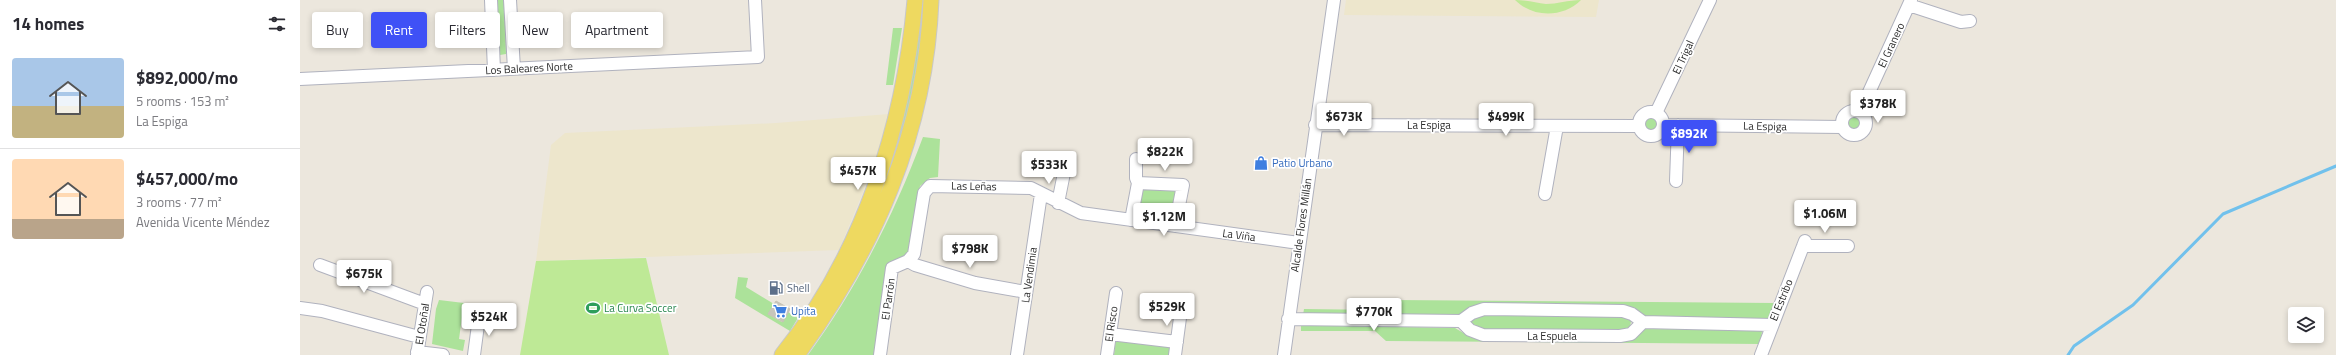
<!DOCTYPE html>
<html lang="en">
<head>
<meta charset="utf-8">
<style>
  body { margin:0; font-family:"Titillium Web",sans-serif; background:#f2f2f3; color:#2b2b33; height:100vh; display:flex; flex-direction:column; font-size:15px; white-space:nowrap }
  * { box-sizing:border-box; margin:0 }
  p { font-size:13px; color:#7c7c81 }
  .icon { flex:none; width:22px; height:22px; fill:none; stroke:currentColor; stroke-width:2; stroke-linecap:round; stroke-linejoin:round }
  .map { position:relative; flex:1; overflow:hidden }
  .drawer { display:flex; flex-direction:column; background:#fff; width:300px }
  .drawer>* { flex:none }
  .top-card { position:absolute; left:12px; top:12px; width:380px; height:36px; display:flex; gap:8px }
  .fabs { position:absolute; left:1988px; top:307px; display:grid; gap:8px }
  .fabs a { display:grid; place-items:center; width:36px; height:36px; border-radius:4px; background:#fff; box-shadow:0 2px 6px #0003; font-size:20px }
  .price { position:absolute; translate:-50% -34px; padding:0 9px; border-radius:4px; background:#fff; color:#222; font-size:13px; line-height:26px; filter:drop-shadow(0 1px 2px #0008) }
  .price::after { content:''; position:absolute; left:50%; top:24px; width:12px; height:9px; margin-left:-6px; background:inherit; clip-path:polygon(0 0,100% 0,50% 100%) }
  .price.selected { background:#3f51f6; color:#fff }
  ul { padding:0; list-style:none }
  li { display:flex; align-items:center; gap:12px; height:100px; padding:0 12px }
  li+li { border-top:1px solid #e1e1e2 }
  li span { display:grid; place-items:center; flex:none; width:112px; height:80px; border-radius:4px; color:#555 }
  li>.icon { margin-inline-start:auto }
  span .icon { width:48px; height:48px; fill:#fffc; stroke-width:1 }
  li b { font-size:17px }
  h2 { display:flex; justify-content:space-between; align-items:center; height:48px; padding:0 12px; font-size:17px }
  .pill { padding:0 14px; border-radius:4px; background:#fff; box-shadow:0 2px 6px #0003; font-size:14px; line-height:36px }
  .pill.selected { background:#3f51f6; color:#fff }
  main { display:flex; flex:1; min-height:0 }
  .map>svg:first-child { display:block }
</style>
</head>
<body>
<main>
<section class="drawer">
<h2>14 homes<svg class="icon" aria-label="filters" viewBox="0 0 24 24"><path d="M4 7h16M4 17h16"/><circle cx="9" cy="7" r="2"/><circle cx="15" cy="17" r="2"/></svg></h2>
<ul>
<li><span style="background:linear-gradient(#a9c7e8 60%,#c2b280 0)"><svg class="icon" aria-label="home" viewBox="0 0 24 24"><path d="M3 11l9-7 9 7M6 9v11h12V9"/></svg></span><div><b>$892,000/mo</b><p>5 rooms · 153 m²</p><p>La Espiga</p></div></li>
<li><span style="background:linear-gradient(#ffd9b3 75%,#b9a48a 0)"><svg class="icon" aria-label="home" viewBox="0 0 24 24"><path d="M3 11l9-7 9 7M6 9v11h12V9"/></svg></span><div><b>$457,000/mo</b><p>3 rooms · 77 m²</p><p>Avenida Vicente Méndez</p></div></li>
</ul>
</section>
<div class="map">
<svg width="2036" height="355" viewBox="0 0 2036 355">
  <rect width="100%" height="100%" fill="#ece7dd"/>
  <path fill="#ede6cc" d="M1046 0H1299L1296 17 1044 15Z
    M589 114 585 134 564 190 539 250 236 261 251 145 265 133 476 123Z"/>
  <path fill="#ace29a" d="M197 0H204L206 54 200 55Z
    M621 0H625L620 53 608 114 580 204 550 257Z
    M593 28H602L593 85H586Z
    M1547 124a8 8 0 1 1 16 0a8 8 0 1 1-16 0Z
    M1342 125a9 9 0 1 1 18 0a9 9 0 1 1-18 0Z
    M623 137 640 139 638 177 630 178 620 186 610 250 603 257 589 264 576 355H508C557 288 594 215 623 137Z
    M842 186 878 189 873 215 837 210Z
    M438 277 448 278 446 287 474 304 468 314 482 322 488 312 498 318 490 331 435 298Z
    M139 300 164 303 159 339 165 340 163 351 132 344 136 309Z
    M1093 300 1476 303 1470 320 1345 319 1175 306 1154 317 1003 315 1004 309 1081 310Z
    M1178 315 1327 317 1331 321 1330 328 1325 331 1177 330 1172 327V319Z
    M1001 325 1155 328 1172 338 1329 340 1344 329 1462 330 1461 344 1086 341 1075 331H1001Z
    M816 338 871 345 869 355H814Z"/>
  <path fill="#bee996" d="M1215 0C1227 0 1236 3 1246 4 1257 4 1268 0 1281 0 1263 18 1233 18 1215 0Z
    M346 258 369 355H220L236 261Z"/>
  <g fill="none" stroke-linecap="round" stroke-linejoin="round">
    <path stroke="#71c1ec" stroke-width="3" d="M1768 355 1774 346 1833 305 1923 214 2036 166"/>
  </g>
  <path fill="#c7c5bb" stroke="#c7c3b6" d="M476 301 490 309 483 322 468 314Z"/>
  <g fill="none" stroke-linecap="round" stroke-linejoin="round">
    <defs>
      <path id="minor" d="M191 0 194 70
        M210 0 214 69
        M1609 5 1661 22 1670 21
        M0 79 458 57 455 0
        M1542 123a12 12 0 1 1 24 0a12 12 0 1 1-24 0Z
        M1560 112 1611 0
        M1339 124a12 12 0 1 1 24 0a12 12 0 1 1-24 0Z
        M1356 113 1410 0
        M1015 125 1339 126
        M1363 125 1542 127
        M836 159V178L838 183
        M1376 181 1378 125
        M1245 194 1257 126
        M758 203 764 173
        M831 220 838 183 883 185 875 226
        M1503 246H1548
        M608 261 615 265 675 283 726 292
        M20 265 125 304
        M0 308 22 311 119 337
        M988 319 1161 321 1172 313 1184 309 1323 311 1332 314 1343 322 1472 325
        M1161 321 1170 330 1183 335 1320 336 1331 334 1343 322
        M810 334 877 342
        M117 352 143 355
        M117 355 127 292
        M174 355 180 310
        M580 355 592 268 608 261 614 254 624 193 630 186 731 188 781 213 999 243
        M717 355 741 194
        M807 355 816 293
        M875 355 882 303
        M984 355 1034 0
        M1461 355 1505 241"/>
      <path id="major" d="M482 355C563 255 604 126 615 0
        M497 355C574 249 626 133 631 0"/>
    </defs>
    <use href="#minor" stroke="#b0b2be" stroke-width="14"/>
    <use href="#major" stroke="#c8c8c8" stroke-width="17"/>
    <use href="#minor" stroke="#fff" stroke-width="12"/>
    <use href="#major" stroke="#eed960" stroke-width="15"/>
  </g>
  <defs>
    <symbol id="shop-bare" viewBox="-9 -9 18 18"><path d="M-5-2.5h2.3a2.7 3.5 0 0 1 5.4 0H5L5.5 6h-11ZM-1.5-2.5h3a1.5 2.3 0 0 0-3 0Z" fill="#3f7fe0" stroke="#fff" stroke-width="2.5" paint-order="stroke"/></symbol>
    <symbol id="fuel-bare" viewBox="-9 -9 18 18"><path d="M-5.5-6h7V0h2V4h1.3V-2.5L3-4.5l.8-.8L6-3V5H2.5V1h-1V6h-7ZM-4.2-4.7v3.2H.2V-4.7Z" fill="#5c6f8a" stroke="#fff" stroke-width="2.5" paint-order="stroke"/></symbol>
    <symbol id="stadium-bare" viewBox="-9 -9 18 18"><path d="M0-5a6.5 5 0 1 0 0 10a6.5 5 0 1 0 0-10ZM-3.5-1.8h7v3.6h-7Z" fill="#2e9e5b" stroke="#fff" stroke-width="2.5" paint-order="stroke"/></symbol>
    <symbol id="supermarket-bare" viewBox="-9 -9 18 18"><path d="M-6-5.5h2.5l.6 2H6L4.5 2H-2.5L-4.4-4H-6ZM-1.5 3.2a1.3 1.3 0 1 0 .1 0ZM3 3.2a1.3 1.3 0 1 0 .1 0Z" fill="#3f7fe0" stroke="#fff" stroke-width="2.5" paint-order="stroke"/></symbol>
  </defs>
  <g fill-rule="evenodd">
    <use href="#shop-bare" x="951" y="153" width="20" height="20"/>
    <use href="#fuel-bare" x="466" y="278" width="20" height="20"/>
    <use href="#stadium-bare" x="283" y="298" width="20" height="20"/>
    <use href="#supermarket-bare" x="470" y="301" width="20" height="20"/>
  </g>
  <g text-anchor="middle" stroke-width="3.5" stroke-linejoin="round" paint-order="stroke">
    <g font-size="11" fill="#2a2a2a" stroke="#fff">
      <text transform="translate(1591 45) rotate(-65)" y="4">El Granero</text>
      <text transform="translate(1383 57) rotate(-65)" y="4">El Trigal</text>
      <text transform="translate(229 68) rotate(-3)" y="4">Los Baleares Norte</text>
      <text x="1129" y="129">La Espiga</text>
      <text transform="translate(1465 126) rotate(1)" y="4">La Espiga</text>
      <text transform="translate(674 186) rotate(1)" y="4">Las Leñas</text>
      <text transform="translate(1001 225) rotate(-82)" y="4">Alcalde Flores Millán</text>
      <text transform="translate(939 235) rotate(8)" y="4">La Viña</text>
      <text transform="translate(729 275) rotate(-82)" y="4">La Vendimia</text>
      <text transform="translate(588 299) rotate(-82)" y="4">El Parrón</text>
      <text transform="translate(1481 300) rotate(-68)" y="4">El Estribo</text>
      <text transform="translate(122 324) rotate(-81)" y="4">El Otoñal</text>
      <text transform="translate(811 324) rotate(-82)" y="4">El Risco</text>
      <text x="1252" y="340">La Espuela</text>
    </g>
    <g font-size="11" fill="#366cbe" stroke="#fff" text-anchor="start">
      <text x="972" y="167">Patio Urbano</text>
      <text x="491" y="315">Upita</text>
    </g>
    <g font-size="11" fill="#4e5e75" stroke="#fff" text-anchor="start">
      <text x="487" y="292">Shell</text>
    </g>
    <g font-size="11" fill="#27864d" stroke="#fff" text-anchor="start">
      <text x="304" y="312">La Curva Soccer</text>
    </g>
  </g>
</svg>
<div class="fabs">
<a><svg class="icon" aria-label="layers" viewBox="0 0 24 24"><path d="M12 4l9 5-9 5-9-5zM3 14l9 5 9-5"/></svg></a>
</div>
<b class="price" style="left:1578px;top:124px">$378K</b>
<b class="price" style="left:1044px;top:137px">$673K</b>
<b class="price" style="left:1206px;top:137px">$499K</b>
<b class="price selected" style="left:1389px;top:154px">$892K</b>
<b class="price" style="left:865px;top:172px">$822K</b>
<b class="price" style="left:749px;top:185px">$533K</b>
<b class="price" style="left:558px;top:191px">$457K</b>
<b class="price" style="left:1525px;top:234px">$1.06M</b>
<b class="price" style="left:864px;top:237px">$1.12M</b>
<b class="price" style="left:670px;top:269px">$798K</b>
<b class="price" style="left:64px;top:294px">$675K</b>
<b class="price" style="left:867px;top:327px">$529K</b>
<b class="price" style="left:1074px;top:332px">$770K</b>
<b class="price" style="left:189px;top:337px">$524K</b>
<div class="top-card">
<a class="pill">Buy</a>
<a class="pill selected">Rent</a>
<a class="pill">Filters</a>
<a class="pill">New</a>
<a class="pill">Apartment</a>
</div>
</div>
</main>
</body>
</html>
